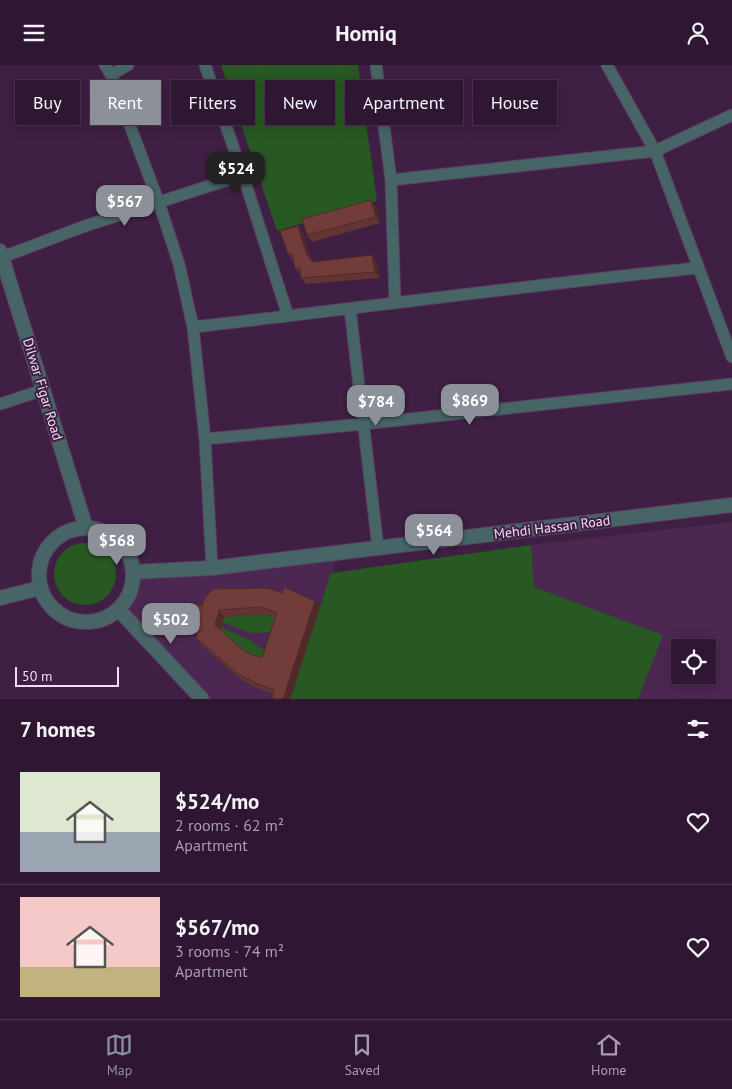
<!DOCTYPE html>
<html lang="en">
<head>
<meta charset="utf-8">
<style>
  body { margin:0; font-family:"PT Sans",sans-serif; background:#3b243f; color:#f1f3f6; height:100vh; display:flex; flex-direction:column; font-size:19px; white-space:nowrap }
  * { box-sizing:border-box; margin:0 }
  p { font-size:16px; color:#a79fac }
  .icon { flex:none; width:28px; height:28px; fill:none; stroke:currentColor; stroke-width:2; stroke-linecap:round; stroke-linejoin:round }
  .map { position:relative; height:634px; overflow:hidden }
  .side { display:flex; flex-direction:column; background:#2f1733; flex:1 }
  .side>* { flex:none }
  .guide { position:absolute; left:15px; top:15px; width:702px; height:45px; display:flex; gap:10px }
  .tools { position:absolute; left:671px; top:574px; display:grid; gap:10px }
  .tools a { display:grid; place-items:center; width:45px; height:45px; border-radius:0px; background:#2f1733; box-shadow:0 2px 12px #0003,0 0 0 1px #4a364e; font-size:25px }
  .scale { position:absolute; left:15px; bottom:12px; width:104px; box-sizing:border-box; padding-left:5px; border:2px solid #f0dcf3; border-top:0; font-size:14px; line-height:18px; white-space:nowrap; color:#f0dcf3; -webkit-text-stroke:4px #3f1f44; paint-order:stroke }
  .price { position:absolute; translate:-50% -42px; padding:0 11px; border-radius:10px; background:#8c9099; color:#fff; font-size:16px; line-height:32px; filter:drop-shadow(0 1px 2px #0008) }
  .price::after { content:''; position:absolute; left:50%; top:30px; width:15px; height:11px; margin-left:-8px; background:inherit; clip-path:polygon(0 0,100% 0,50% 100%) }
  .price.current { background:#222; color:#fff }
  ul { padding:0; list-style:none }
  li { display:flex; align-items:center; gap:15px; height:125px; padding:0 20px }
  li+li { border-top:1px solid #4a364e }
  li span { display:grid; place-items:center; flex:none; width:140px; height:100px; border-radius:0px; color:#555 }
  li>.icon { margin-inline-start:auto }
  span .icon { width:60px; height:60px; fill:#fffc; stroke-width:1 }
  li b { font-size:21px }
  h2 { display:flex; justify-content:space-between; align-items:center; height:60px; padding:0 20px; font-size:21px }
  .tag { padding:0 18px; border-radius:0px; background:#2f1733; box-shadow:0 2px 12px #0003,0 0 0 1px #4a364e; font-size:18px; line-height:45px }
  .tag.current { background:#8c9099; color:#fff }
  header { display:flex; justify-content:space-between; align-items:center; height:65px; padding:0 20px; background:#2f1733; font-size:22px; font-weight:600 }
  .dock { display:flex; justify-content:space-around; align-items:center; height:70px; border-top:1px solid #4a364e; background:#2f1733; font-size:14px; color:#a79fac }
  .dock a { display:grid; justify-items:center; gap:2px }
  .dock .current { color:#8c9099 }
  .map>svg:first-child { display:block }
</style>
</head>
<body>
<header><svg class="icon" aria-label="menu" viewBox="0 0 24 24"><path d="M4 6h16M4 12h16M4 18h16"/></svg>Homiq<svg class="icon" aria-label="person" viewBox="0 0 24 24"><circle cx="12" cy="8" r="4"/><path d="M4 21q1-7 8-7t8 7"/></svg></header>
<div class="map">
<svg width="732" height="634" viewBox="0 0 732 634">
  <rect width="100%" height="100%" fill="#3f1f44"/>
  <path fill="#4b2751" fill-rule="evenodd" d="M732 457V634H638L663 570 534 522 531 480ZM680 582H708V610H680Z
    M339 488 287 634H202L119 545 128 531 131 523 133 507Z"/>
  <path fill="#285923" d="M221 0H358L377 136 277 166Z
    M54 509a31 31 0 1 1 62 0a31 31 0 1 1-62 0Z
    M531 480 534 522 663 570 638 634H290L331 508Z
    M265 549 282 554 277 567 251 568 222 557 224 552Z
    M221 562 250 575 270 590 267 599 250 593 219 567Z"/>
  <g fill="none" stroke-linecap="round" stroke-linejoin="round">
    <defs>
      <path id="minor" d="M105 0 111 10 159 138 179 199 193 262 205 374 212 503
        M205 0 243 110 288 251
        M376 0 391 115 395 238
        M607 0 655 86 732 292
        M111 10 128 0
        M391 115 655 86 732 50
        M0 193 85 161 243 110
        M350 244 378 483
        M193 262C361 243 529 220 697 203
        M0 339 43 325
        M205 374 363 359 732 319"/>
      <path id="tertiary" d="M0 186 86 463
        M39 510a47 47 0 1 1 94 0a47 47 0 1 1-94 0Z
        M133 507 212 503 732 440
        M0 533 40 523
        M119 545 202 634"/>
    </defs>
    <use href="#minor" stroke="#5b3d60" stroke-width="13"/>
    <use href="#tertiary" stroke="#5b3d60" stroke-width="16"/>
    <use href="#minor" stroke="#476466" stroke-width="11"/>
    <use href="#tertiary" stroke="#476466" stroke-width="14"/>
  </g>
  <path fill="#623433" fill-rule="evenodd" d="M376 142 380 158 312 177 307 170Z
    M303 167 311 194 313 197 377 196 380 213 306 219 301 213V209H300L295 203 293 196 288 189Z
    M282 528 315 536 320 542 290 634H272L273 629 261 625 242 615 201 580 196 573 198 559 193 557 189 551 202 541ZM265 549 275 552 262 593 245 587 220 565 224 552Z"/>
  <path fill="#502a29" d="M371 135 376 142 380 158 376 152Z
    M298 161 303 167 312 197 307 190Z
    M372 190 377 196 380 213 375 207Z
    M315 536 320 542 290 634H283Z
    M219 545 224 552 219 567 215 560Z"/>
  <path fill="#723c3b" stroke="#502a29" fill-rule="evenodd" d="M371 135 376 152 307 170 302 154Z
    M298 161 307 190 313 197 372 190 375 207 301 213 300 202 295 203 292 188 288 189 280 166Z
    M284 522 315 536 283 634H274L272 633 274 625 256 618 237 608 196 573 199 555 189 551 193 538 202 541 205 533 213 524 268 523 282 528ZM260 542 277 548 262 593 245 587 215 560 219 545Z"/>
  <g text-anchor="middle" stroke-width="4" stroke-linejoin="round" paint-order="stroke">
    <g font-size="14" fill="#f0dcf3" stroke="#3f1f44">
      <text transform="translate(43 324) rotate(73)" y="5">Dilwar Figar Road</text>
      <text transform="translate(552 462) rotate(-7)" y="5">Mehdi Hassan Road</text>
    </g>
  </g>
</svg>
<div class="tools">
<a><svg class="icon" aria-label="locate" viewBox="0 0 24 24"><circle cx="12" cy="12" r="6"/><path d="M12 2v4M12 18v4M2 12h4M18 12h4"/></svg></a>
</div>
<div class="scale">50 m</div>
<b class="price current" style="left:236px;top:129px">$524</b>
<b class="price" style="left:125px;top:162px">$567</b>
<b class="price" style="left:470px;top:361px">$869</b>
<b class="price" style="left:376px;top:362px">$784</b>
<b class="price" style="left:434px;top:491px">$564</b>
<b class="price" style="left:117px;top:501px">$568</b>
<b class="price" style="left:171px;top:580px">$502</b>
<div class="guide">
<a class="tag">Buy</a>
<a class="tag current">Rent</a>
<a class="tag">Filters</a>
<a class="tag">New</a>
<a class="tag">Apartment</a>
<a class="tag">House</a>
</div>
</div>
<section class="side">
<h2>7 homes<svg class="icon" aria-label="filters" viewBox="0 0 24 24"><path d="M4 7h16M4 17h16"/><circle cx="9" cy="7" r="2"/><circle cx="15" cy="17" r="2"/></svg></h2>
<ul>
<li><span style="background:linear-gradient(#dfe7d0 60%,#9aa5b1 0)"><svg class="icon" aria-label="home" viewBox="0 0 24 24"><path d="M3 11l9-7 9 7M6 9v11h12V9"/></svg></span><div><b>$524/mo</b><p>2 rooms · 62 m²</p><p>Apartment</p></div><svg class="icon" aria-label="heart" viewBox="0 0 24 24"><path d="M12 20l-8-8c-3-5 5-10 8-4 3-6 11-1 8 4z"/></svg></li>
<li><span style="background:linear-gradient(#f6c9c9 70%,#c2b280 0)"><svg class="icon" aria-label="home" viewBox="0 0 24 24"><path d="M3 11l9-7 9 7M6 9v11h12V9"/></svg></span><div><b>$567/mo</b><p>3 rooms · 74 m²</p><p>Apartment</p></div><svg class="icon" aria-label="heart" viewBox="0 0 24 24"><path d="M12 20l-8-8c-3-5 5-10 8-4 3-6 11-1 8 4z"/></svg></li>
</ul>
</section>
<nav class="dock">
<a class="current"><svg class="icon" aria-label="map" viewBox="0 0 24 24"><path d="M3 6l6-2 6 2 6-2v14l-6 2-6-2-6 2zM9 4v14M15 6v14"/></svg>Map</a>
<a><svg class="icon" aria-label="saved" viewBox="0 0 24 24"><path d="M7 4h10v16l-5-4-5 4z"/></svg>Saved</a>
<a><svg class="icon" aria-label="home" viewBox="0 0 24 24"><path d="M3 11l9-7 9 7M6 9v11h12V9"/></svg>Home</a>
</nav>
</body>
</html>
